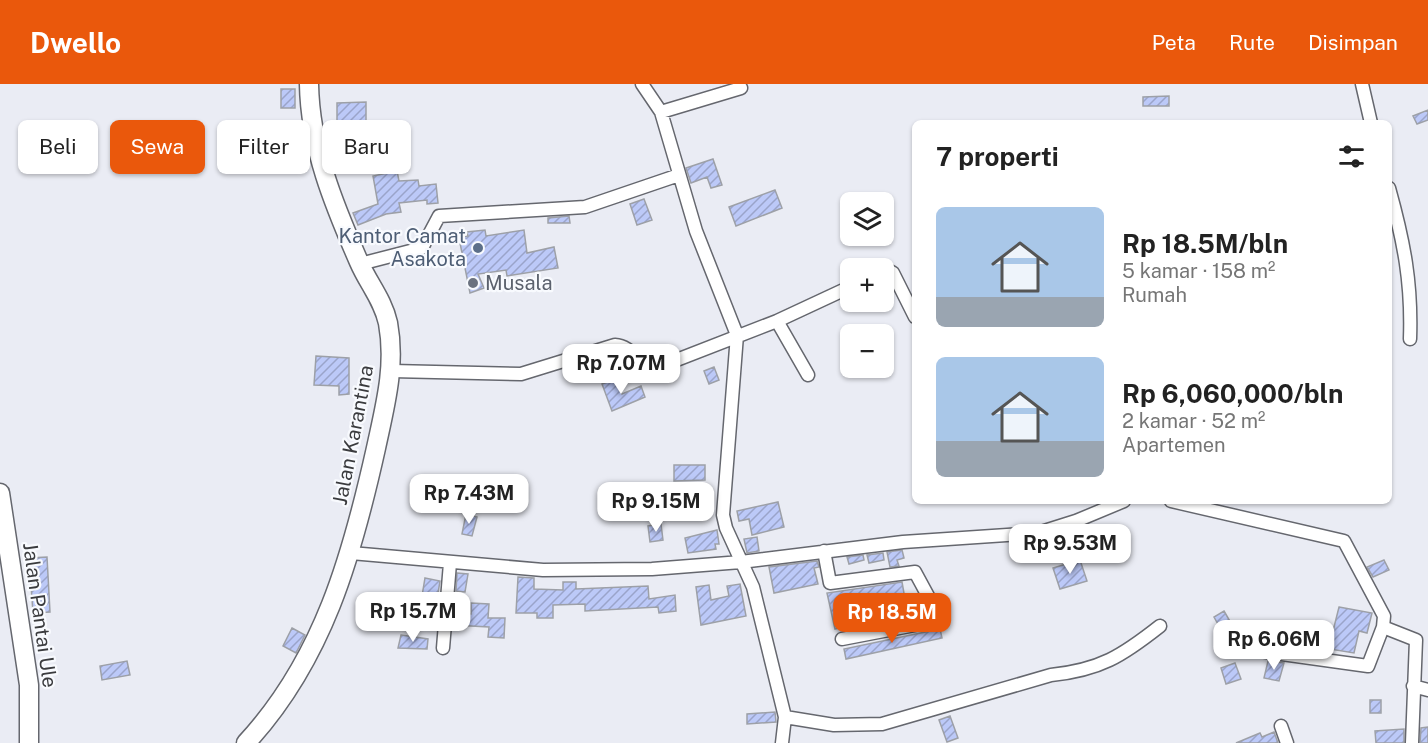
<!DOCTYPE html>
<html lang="id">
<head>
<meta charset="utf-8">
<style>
  body { margin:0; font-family:"Public Sans",sans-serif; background:#f6f6f6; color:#222; height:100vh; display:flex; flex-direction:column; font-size:22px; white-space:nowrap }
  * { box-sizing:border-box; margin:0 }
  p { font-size:20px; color:#767676 }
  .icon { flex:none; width:33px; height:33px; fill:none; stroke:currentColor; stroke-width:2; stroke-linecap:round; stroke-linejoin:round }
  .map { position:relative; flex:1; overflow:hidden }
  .details { position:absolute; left:912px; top:36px; width:480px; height:384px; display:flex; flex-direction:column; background:#fff; border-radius:9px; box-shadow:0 2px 4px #0004 }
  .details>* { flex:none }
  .banner { position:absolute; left:18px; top:36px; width:570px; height:54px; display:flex; gap:12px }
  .fabs { position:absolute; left:840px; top:108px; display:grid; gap:12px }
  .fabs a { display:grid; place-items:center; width:54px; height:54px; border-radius:9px; background:#fff; box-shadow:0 2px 4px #0004; font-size:30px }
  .price { position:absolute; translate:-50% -51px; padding:0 14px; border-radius:12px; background:#fff; color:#222; font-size:20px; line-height:39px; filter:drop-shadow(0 2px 3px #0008) }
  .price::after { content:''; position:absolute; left:50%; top:36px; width:18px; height:14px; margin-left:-9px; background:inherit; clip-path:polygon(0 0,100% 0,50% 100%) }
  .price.current { background:#ea580c; color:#fff }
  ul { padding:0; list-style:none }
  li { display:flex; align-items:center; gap:18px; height:150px; padding:0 24px }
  li span { display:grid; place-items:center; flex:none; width:168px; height:120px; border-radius:9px; color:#555 }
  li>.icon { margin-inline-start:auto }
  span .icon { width:72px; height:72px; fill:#fffc; stroke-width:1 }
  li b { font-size:26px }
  h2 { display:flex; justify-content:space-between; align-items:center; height:72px; padding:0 24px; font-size:26px }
  .tag { padding:0 21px; border-radius:9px; background:#fff; box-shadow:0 2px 4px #0004; font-size:21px; line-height:54px }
  .tag.current { background:#ea580c; color:#fff }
  header { display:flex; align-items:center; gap:36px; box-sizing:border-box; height:84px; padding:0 30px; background:#ea580c; color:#fff }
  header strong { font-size:28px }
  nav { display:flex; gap:33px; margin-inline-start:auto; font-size:21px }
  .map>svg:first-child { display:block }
</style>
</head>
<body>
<header>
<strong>Dwello</strong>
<nav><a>Peta</a><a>Rute</a><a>Disimpan</a></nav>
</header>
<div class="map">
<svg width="1428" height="659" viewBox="0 0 1428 659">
  <defs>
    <pattern id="building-hatch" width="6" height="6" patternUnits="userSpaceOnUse" patternTransform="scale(1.5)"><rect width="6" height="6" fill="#bcc9f8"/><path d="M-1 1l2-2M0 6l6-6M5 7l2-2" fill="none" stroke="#9aa4ca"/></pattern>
  </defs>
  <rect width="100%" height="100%" fill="#eaecf4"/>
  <path fill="url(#building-hatch)" stroke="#9da0a7" stroke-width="1.5" d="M281 5H295V24H281Z
    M1169 12V22H1143V13Z
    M366 18V39L337 40V19Z
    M1428 26V36L1417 40 1413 32Z
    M278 54 279 62 289 59 293 74 281 77 280 73 273 75 268 56Z
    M713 75 722 101 711 104 707 93 691 99 686 84Z
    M397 87 399 97 418 96 419 102 436 100 438 119 427 120V116L399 119 401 128 386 130 358 141 353 129 378 120 373 92Z
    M775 106 782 124 736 142 729 123Z
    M644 115 652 136 637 141 630 120Z
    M569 132 570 139H548V134Z
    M485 146 486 152 524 146 527 169 554 163 558 184 507 192 506 186 478 190 484 204 470 209 459 154 468 152 467 148Z
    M316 272 349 274V310L339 311V302L314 301Z
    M714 283 719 296 709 300 704 287Z
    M616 295 622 310 641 302 645 313 612 327 602 300Z
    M674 381H705V396L674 397Z
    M419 411 428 413 426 427 418 426Z
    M778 418 784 443 752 451 749 435 739 437 737 427Z
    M466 430 477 433 472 452 462 450Z
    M661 440 663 456 650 458 648 442Z
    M717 446 719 460H715L716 465 688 469 685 454Z
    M757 453 759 467 747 469 744 455Z
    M902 466 904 474 897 476 899 482 890 483 887 468Z
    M883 469 884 476 869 479 867 471Z
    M863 471 864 476 849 480 847 473Z
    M47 473 50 528 33 529 29 474Z
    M1080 476 1087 497 1060 505 1053 484Z
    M1384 476 1389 486 1373 493 1367 483Z
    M817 477 819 483 814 484 818 500 774 509 769 483Z
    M457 489 468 490 465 508 456 507Z
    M518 493 534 494V505L563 506V498H576V505L648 502 649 515 675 511 676 527 659 529 658 523 585 527V520L553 521V534H537V529H516Z
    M425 494 440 497 437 515 422 512Z
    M902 498 905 515 918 512 924 521 835 545 827 509Z
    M740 500 746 532 701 541 696 503 709 501 711 516 729 512 727 502Z
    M471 519 489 520 488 534H505L504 554 488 553 489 543 453 541 454 529 471 530Z
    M1339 523 1372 529 1367 549 1359 547 1354 569 1318 563 1316 567 1302 564 1306 545 1332 551Z
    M1224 527 1231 539 1219 542 1214 533Z
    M292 544 305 551 296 569 283 562Z
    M940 545 942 554 846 575 844 565Z
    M401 551 428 555 427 565 398 564Z
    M127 577 130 591 102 596 100 582Z
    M1268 577 1284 579 1279 597 1264 594Z
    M1235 579 1241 595 1226 600 1221 584Z
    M1370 616H1381V629H1370Z
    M775 628 776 638 747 640V630Z
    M950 632 958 654 947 658 939 636Z
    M1428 643V659H1420L1421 644Z
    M1404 645V659H1376L1375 647Z
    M1274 648 1278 659H1236L1260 649 1262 653Z"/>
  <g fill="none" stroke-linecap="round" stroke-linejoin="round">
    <defs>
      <path id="street" d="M642 0 661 28 696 147 737 251 723 431 726 444 753 503 785 633 782 659
        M1362 0 1371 39
        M661 28 741 4
        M1389 104C1404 158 1412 199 1410 255
        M360 180 422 164 439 132 585 123 679 91
        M884 188 888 186 893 189 915 233
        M777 237 808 291
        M392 287 521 290 615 261C633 262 640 283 656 284L777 237 850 203
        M1171 417 1344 457 1384 532 1383 543 1416 556 1412 659
        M824 467 830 499 915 488 941 536 842 555
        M351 469 543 486 652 485 741 478 903 458 1038 449 1076 437 1124 417
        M1224 548 1230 563 1368 582 1383 543
        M443 564 450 479
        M1413 602 1428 606
        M785 633 834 641 882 640 1051 591C1100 586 1122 572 1160 542
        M1281 642 1287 659"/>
      <path id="secondary" d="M0 409 29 601V659
        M246 659C323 576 352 472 376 364 385 322 396 282 388 239 383 216 368 199 359 178 334 121 310 63 309 0"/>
    </defs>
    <use href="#street" stroke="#65676e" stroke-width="15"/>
    <use href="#secondary" stroke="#65676e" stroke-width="21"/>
    <use href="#street" stroke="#fff" stroke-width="12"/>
    <use href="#secondary" stroke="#fff" stroke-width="18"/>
  </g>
  <circle fill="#5c6f8a" stroke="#f8fafe" stroke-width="2" cx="478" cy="164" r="6"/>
  <circle fill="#6b7280" stroke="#f8fafe" stroke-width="2" cx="473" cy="199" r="6"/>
  <g text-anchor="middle" stroke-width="4.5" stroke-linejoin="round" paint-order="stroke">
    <g font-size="20" fill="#4e5e75" stroke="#f8fafe" text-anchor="end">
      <text x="466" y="159">Kantor Camat<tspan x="466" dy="23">Asakota</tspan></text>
    </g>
    <g font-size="20" fill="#5b616d" stroke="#f8fafe" text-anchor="start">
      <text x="485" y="206">Musala</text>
    </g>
    <g font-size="20" fill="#3a3b3e" stroke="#f8fafe">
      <text transform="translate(353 351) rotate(-79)" y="7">Jalan Karantina</text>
      <text transform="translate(40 531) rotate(82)" y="7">Jalan Pantai Ule</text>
    </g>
  </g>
</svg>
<div class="fabs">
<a><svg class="icon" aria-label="layers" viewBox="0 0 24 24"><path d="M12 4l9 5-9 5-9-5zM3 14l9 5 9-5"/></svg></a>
<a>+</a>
<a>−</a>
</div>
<b class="price" style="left:621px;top:311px">Rp 7.07M</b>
<b class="price" style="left:469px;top:441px">Rp 7.43M</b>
<b class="price" style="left:656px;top:449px">Rp 9.15M</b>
<b class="price" style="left:1070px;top:491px">Rp 9.53M</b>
<b class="price" style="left:413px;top:559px">Rp 15.7M</b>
<b class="price current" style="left:892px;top:560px">Rp 18.5M</b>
<b class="price" style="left:1274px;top:587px">Rp 6.06M</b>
<div class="banner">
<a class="tag">Beli</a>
<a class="tag current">Sewa</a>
<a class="tag">Filter</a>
<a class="tag">Baru</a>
</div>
<section class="details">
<h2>7 properti<svg class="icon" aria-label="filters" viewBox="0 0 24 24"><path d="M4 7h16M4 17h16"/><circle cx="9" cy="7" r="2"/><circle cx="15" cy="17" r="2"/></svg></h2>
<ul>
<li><span style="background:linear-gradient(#a9c7e8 75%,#9aa5b1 0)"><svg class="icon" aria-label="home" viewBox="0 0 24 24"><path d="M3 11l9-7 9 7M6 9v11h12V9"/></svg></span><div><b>Rp 18.5M/bln</b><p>5 kamar · 158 m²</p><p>Rumah</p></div></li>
<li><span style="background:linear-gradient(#a9c7e8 70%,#9aa5b1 0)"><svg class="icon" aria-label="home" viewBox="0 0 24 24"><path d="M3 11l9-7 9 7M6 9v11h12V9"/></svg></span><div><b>Rp 6,060,000/bln</b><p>2 kamar · 52 m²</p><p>Apartemen</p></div></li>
</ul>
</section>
</div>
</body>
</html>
